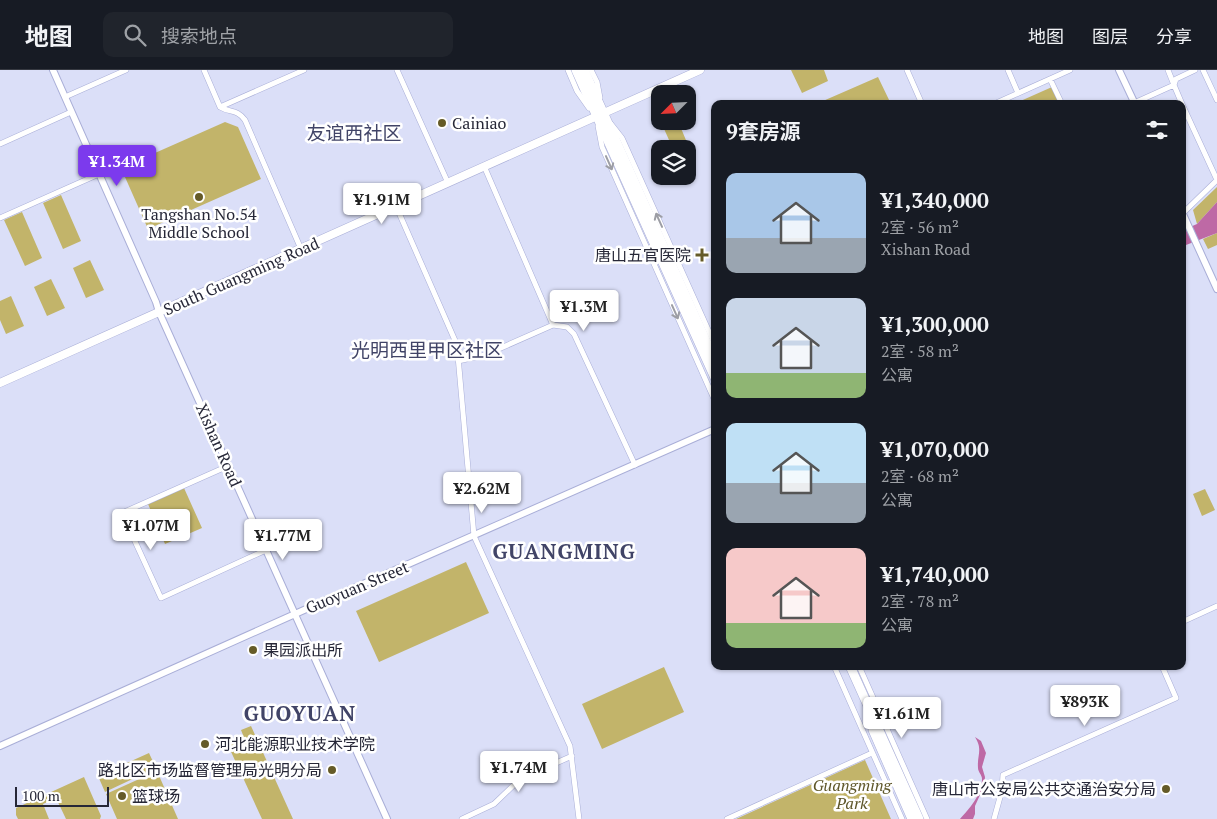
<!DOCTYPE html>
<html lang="zh">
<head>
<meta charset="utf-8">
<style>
  body { margin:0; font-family:"PT Serif","Noto Sans SC",serif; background:#20242c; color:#f1f3f6; height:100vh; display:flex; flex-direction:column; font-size:19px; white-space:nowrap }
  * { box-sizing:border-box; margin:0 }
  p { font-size:16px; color:#9ea1a6 }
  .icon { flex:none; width:28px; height:28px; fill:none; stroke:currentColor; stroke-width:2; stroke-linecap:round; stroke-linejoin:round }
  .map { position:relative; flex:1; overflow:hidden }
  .panel { position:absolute; left:711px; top:30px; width:475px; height:570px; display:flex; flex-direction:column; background:#171b24; border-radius:10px; box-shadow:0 1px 4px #0004 }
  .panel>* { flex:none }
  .needle { width:32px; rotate:246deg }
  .buttons { position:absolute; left:651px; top:15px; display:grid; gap:10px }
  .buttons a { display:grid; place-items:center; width:45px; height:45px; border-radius:10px; background:#171b24; box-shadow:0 1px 4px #0004; font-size:25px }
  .scale { position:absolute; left:15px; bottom:12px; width:94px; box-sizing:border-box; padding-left:5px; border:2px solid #262737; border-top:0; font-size:14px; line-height:18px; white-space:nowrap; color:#262737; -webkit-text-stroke:4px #fff; paint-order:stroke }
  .price { position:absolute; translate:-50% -42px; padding:0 11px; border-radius:5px; background:#fff; color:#222; font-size:16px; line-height:32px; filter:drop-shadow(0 1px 2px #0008) }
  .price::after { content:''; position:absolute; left:50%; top:30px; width:15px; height:11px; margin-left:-8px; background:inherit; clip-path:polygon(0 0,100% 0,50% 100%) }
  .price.selected { background:#7c3aed; color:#fff }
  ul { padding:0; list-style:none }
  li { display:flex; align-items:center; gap:15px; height:125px; padding:0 15px }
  li span { display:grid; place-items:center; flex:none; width:140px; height:100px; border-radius:10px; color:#555 }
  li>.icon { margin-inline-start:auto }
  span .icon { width:60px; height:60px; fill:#fffc; stroke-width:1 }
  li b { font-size:21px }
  h2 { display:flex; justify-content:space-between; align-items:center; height:60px; padding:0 15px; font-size:21px }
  header { display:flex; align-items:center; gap:30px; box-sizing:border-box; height:70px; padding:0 25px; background:#171b24; border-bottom:1px solid #363941 }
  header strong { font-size:24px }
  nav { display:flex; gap:28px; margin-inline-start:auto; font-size:18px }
  .search { width:350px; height:45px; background:#20242c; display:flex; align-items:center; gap:12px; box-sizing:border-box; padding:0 18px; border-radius:10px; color:#9ea1a6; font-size:19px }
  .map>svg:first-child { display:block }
</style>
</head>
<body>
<header>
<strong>地图</strong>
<div class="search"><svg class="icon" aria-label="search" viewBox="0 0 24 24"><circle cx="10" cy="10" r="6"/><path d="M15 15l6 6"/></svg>搜索地点</div>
<nav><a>地图</a><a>图层</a><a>分享</a></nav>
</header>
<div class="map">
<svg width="1217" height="749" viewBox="0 0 1217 749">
  <rect width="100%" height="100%" fill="#dbdff8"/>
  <path fill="#c2b46a" d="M791 0H824L828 11 802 23Z
    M878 7 891 34H824L823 31Z
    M1052 17 1059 34H1014Z
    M663 51H678L688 75V79H673L661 52Z
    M225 52 238 57 261 109 148 159 121 98Z
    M1217 117V132L1197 154 1193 140Z
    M61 125 81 171 63 179 43 133Z
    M22 142 42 188 25 196 4 150Z
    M1217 163V175L1208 179 1203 169Z
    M90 190 104 220 86 228 73 198Z
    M51 209 65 238 47 246 34 217Z
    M11 226 24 256 6 264 0 250V231Z
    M184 418 202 458 165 474 148 434Z
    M1205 419 1215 440 1202 446 1193 424Z
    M466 492 489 543 379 592 356 541Z
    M664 597 684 642 602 679 582 634Z
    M251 656 293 749H262L227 673 243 665 241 660Z
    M149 683 156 698 105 722 98 706Z
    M865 690 891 749H736Z
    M157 701 178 749H117L106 724Z
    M84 707 101 746 100 749H66L56 728 43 734 49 749H18L16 745V738Z"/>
  <path fill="#be69a5" d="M1217 132V163L1186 175 1183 179V160L1197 154Z
    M975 667 981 671 986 683 982 697 985 707 984 716 975 736V744L973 749H960C969 739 982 725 982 709 982 705 978 702 978 698 977 684 983 680 975 667Z"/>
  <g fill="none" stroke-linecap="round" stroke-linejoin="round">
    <defs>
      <path id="minor" d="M204 0 220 37C230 43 237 39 245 50L301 179
        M397 0 448 113
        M568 0 577 21 589 38
        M591 0 597 12 600 28
        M907 0 922 34
        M1008 0 1018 23
        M1203 0 1217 30
        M1050 9 1062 34
        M65 27 126 0
        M1134 33 1174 15 1168 0
        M994 34 1070 0
        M1182 34 1217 110
        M1182 34 1174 15 1176 9 1195 0
        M220 37 304 0
        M611 54 622 68 715 275
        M598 56 602 77 715 331
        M0 74 71 42
        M484 96 553 255
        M396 136 457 275 474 466 570 676 579 749
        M1182 144 1217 110
        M0 148 99 104
        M458 291 485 285 553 255 567 257 574 264 635 395
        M228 396 122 443 161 528 266 480
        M1182 552 1217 536
        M834 596 902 749
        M859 596 927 749
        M462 749 494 734 520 709 572 686
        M727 749 872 683
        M994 749 1002 720 1003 705 1176 628 1162 596"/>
      <path id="tertiary" d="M53 0 156 232 159 242 387 749
        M1119 0 1135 34
        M1182 142 1217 219
        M0 676 304 540 715 359"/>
      <path id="secondary" d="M0 313 700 0"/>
      <path id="primary" d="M576 0 715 308
        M584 0 715 291
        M850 596 919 749
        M873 660 912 749"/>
    </defs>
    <use href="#minor" stroke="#a9aed7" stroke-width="6"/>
    <use href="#tertiary" stroke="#a9aed7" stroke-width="8"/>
    <use href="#secondary" stroke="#a9aed7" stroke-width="9"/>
    <use href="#primary" stroke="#a9aed7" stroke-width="10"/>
    <use href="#minor" stroke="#fff" stroke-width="5"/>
    <use href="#tertiary" stroke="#fff" stroke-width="6"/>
    <use href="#secondary" stroke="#fff" stroke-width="8"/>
    <use href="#primary" stroke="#fff" stroke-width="9"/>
  </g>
  <defs><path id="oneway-shaft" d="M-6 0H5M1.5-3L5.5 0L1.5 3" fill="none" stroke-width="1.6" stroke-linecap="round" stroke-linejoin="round" transform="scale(1.25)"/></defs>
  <g stroke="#9d9ea5">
    <use href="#oneway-shaft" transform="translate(609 93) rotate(66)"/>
    <use href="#oneway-shaft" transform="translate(659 150) rotate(-114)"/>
    <use href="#oneway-shaft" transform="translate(675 242) rotate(66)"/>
  </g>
  <g fill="#655b28" stroke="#fff" stroke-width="2">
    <circle cx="442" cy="53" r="5"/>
    <circle cx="199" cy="127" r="5"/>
    <path d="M699.5 177.5h5v5h5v5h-5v5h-5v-5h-5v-5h5z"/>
    <circle cx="253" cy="580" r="5"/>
    <circle cx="205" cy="674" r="5"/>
    <circle cx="332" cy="700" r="5"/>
    <circle cx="1166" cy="719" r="5"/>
    <circle cx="122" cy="726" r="5"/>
  </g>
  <g text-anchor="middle" stroke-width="5" stroke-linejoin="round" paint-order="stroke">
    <g font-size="16" fill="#262737" stroke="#fff" text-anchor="start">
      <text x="452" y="59">Cainiao</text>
      <text x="199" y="150" text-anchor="middle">Tangshan No.54<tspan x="199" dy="18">Middle School</tspan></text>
      <text x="691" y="191" text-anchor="end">唐山五官医院</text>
      <text x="263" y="586">果园派出所</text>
      <text x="215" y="680">河北能源职业技术学院</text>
      <text x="322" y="706" text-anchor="end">路北区市场监督管理局光明分局</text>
      <text x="1156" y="725" text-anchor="end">唐山市公安局公共交通治安分局</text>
      <text x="132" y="732">篮球场</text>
    </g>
    <g font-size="16" fill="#262737" stroke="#fff">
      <text transform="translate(241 206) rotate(-24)" y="6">South Guangming Road</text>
      <text transform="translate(219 375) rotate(66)" y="6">Xishan Road</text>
      <text transform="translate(357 517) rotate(-23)" y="6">Guoyuan Street</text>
    </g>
    <g font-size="16" font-style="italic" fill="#5e5629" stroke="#fff">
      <text x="852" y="721">Guangming<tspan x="852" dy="18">Park</tspan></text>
    </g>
    <g font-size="19" fill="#414467" stroke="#fff">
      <text x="354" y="70">友谊西社区</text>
      <text x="427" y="287">光明西里甲区社区</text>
    </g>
    <g font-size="21" font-weight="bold" letter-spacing="1" fill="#414467" stroke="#fff">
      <text x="564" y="489">GUANGMING</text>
      <text x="300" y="651">GUOYUAN</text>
    </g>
  </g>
</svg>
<div class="buttons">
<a><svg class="needle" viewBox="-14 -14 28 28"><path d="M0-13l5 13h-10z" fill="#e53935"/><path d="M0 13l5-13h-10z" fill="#9ea1a6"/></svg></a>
<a><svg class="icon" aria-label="layers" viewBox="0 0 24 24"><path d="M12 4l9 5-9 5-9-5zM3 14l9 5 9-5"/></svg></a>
</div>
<div class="scale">100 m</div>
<b class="price selected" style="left:117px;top:117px">¥1.34M</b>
<b class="price" style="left:382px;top:155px">¥1.91M</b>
<b class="price" style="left:584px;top:262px">¥1.3M</b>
<b class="price" style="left:482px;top:444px">¥2.62M</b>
<b class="price" style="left:151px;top:481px">¥1.07M</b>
<b class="price" style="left:283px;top:491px">¥1.77M</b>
<b class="price" style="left:1085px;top:657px">¥893K</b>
<b class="price" style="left:902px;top:669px">¥1.61M</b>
<b class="price" style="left:519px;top:723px">¥1.74M</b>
<section class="panel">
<h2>9套房源<svg class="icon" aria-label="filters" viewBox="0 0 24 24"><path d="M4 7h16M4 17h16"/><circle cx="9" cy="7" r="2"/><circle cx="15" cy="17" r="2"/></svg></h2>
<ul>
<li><span style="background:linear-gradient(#a9c7e8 65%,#9aa5b1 0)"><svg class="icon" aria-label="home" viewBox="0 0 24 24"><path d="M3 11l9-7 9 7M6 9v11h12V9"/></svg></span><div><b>¥1,340,000</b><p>2室 · 56 m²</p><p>Xishan Road</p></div></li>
<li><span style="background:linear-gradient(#c9d6e8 75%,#8fb573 0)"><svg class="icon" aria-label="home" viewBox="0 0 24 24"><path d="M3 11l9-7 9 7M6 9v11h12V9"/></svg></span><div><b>¥1,300,000</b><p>2室 · 58 m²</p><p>公寓</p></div></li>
<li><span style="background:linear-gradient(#bfe0f5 60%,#9aa5b1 0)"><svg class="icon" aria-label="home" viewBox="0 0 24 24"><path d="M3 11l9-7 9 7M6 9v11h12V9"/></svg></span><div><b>¥1,070,000</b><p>2室 · 68 m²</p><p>公寓</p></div></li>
<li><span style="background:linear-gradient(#f6c9c9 75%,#8fb573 0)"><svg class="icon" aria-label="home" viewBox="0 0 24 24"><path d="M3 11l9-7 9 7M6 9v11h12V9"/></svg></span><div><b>¥1,740,000</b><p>2室 · 78 m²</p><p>公寓</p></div></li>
</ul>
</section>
</div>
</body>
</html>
